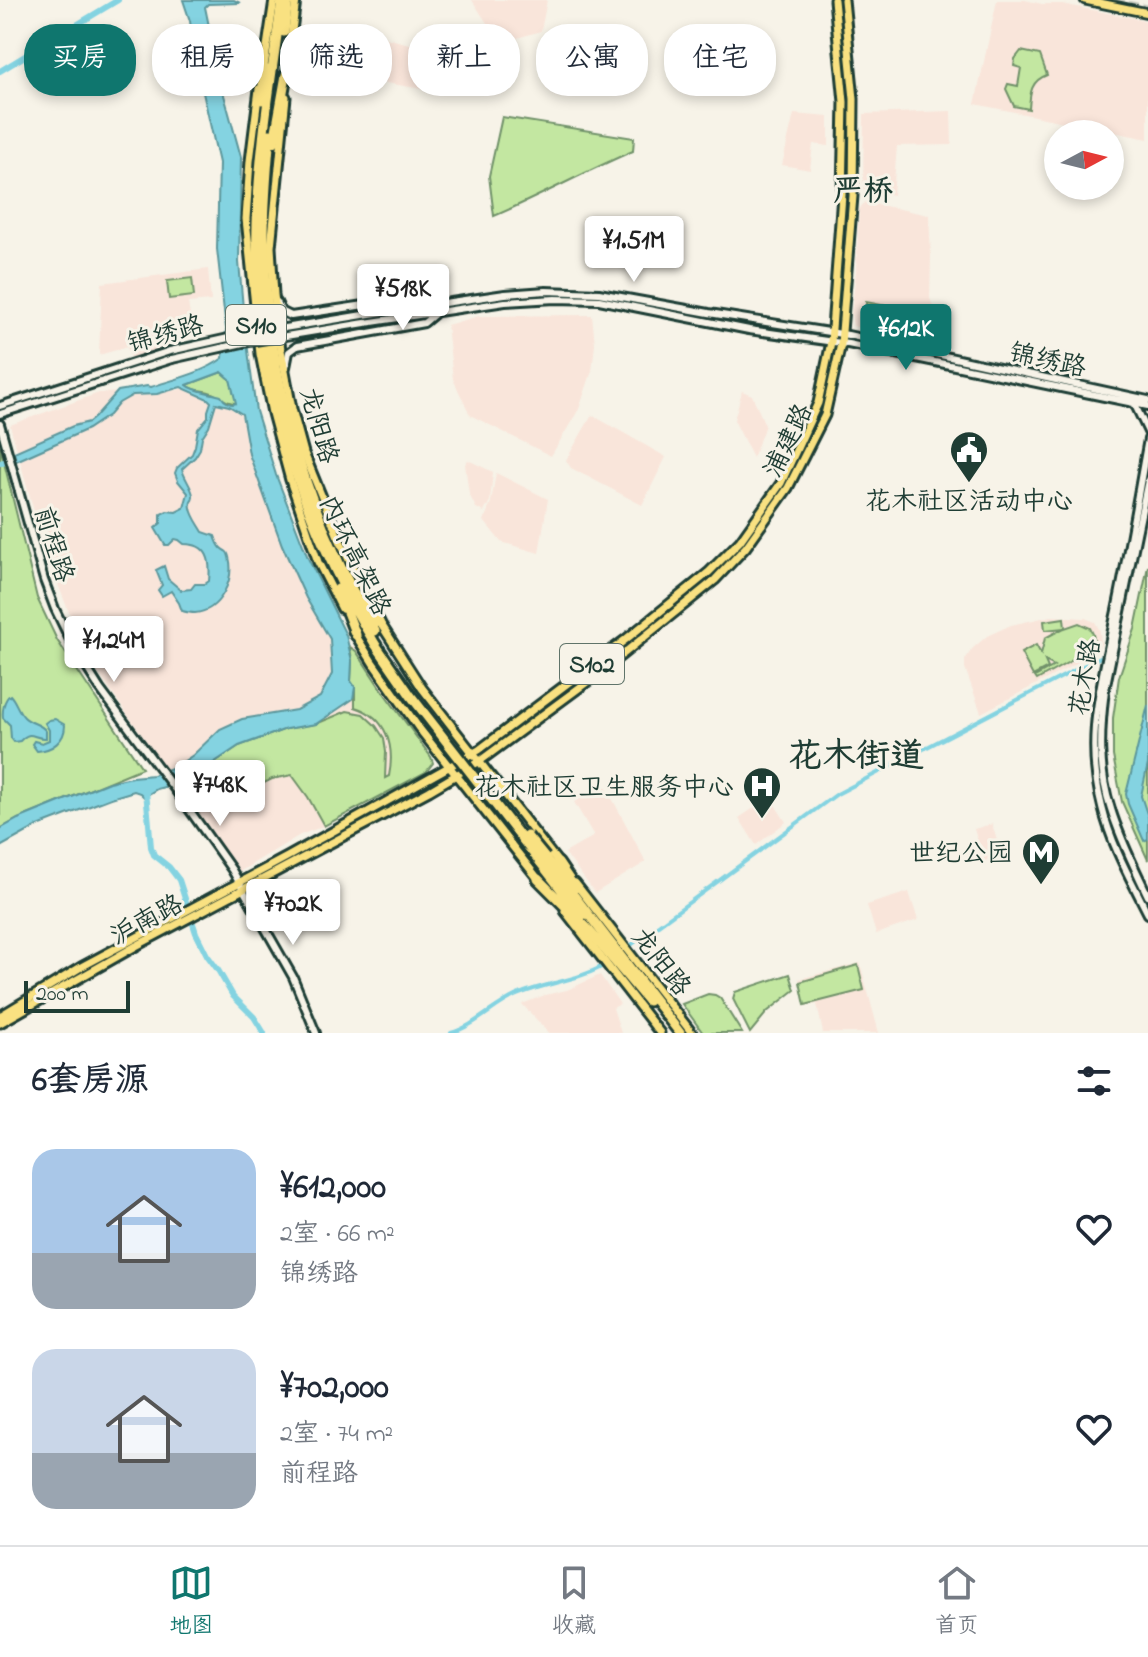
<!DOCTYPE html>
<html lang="zh">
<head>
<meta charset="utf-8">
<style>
  body { margin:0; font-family:"Indie Flower","LXGW WenKai TC",sans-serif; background:#f2f2f3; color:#1f2937; height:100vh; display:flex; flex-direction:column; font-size:30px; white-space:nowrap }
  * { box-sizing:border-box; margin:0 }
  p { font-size:26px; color:#747a83 }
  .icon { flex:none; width:44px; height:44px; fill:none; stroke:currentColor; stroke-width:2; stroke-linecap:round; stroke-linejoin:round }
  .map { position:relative; height:1033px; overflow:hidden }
  .side { display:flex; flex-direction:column; background:#fff; flex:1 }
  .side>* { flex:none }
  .top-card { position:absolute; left:24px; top:24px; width:1100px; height:72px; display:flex; gap:16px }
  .needle { width:52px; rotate:83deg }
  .fabs { position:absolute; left:1044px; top:120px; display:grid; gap:16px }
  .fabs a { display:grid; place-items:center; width:80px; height:80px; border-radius:50%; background:#fff; box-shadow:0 4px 12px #0003; font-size:40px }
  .scale { position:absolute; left:24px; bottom:20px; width:106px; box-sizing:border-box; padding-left:8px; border:4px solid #1f3d34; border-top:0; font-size:22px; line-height:28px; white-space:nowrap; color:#1f3d34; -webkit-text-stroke:6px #f7f3e8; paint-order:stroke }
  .price { position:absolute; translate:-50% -68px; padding:0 18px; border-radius:8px; background:#fff; color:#222; font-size:26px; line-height:52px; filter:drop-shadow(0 2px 4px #0008) }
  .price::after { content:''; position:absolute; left:50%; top:48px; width:24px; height:18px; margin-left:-12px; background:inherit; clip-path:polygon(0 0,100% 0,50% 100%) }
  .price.selected { background:#0f766e; color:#fff }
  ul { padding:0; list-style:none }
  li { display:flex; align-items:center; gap:24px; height:200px; padding:0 32px }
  li span { display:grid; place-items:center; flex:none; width:224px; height:160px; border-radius:24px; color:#555 }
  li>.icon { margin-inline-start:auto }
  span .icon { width:96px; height:96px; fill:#fffc; stroke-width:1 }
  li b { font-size:34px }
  h2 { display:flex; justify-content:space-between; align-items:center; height:96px; padding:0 32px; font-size:34px }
  .chip { padding:0 28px; border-radius:32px; background:#fff; box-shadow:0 4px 12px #0003; font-size:28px; line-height:72px }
  .chip.selected { background:#0f766e; color:#fff }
  .tabs { display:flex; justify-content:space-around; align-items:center; height:112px; border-top:2px solid #e0e1e3; background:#fff; font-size:22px; color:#747a83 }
  .tabs a { display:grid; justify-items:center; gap:4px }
  .tabs .selected { color:#0f766e }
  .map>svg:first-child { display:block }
</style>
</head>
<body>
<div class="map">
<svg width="1148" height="1033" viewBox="0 0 1148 1033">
  <rect width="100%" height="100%" fill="#f7f3e8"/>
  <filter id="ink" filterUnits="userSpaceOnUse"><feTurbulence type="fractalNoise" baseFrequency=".0125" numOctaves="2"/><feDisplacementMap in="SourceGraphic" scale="16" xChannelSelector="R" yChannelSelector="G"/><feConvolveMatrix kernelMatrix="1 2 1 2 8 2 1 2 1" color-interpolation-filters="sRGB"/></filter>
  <g filter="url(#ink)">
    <path fill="#f9e5da" d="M472 0H547L541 31 500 43Z
      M997 0H1025L1042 4H1062L1148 21V139L975 104Z
      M386 38 417 46 442 88 440 92 380 82Z
      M951 111 952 145 897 146 893 195 863 189 864 114Z
      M794 114 829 117V146L813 144 810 170 782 165Z
      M865 202 929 215 931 256 930 298 935 314 930 343 853 326 851 315 856 271 859 209Z
      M208 269 211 301 188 303 193 334 161 342 162 349 131 359 127 347 99 355 102 283Z
      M592 315 595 344 592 371 579 409 551 456 470 415 453 379 447 325 479 316Z
      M233 370 282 545 305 598 330 639 355 647 431 757 433 763 426 772 324 826 300 835 239 872 98 673 72 620 46 554 10 425 99 393 178 390Z
      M742 391 752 395 765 425 753 458 734 420Z
      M592 415 666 457 642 505 571 468 566 460Z
      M468 460 493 472 490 501 484 512 476 508 469 494 465 464Z
      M496 473 548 499 539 553 501 542 484 521 491 502Z
      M1051 616 1085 618 1095 622 1100 631 1101 644 1097 650 1093 655 981 713 965 668V660L972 649 987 636 1011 625Z
      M603 786 606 787 646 862 595 893 565 853 594 836 574 802Z
      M770 797 786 822 756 845 739 818Z
      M992 824 1002 857 984 861 974 829Z
      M909 892 918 920 876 934 867 905Z
      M860 963 879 1033H823L817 1004 805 1006 799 979Z
      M600 975 620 1004 613 1008 621 1033H549L522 1004 545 995 567 990Z"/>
    <path fill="#c3e7a1" stroke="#71926a" stroke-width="2" d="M1021 51 1040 55 1047 75C1030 81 1030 94 1029 109L1014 106 1006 89 1008 84 1018 86 1021 68 1014 66 1015 59Z
      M502 117 634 138 633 151C586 171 541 196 494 216L489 176Z
      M192 278 194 296 169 299 167 281Z
      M866 302 933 315 927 340 866 327Z
      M222 372 230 379 237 403C225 403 222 397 212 393 202 389 195 392 187 385Z
      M0 446 37 598 57 640 142 768 18 819 0 829Z
      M1148 566V860L1122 802 1113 756V718L1119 677 1135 629Z
      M1064 618 1065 628 1079 623 1090 628 1093 634 1094 640 1090 650 1037 680 1035 677 1054 666 1045 661 1048 668 1033 676 1021 653 1036 645 1041 654 1045 638 1064 628 1045 630 1044 621Z
      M350 647 356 651 381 689 431 757 433 763 426 772 324 826 308 797 292 775 272 779 262 784 254 772 216 794 200 772 239 746 286 729 316 724 347 711 363 714 376 726 384 738 386 752 385 778 389 776C395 746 387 717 355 707V687L351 682 352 661Z
      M858 965 864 990 805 1005 800 982Z
      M790 974 795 990 767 1012 750 1033 733 999 735 992Z
      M708 994 715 995 720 998 742 1033H703L682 1004Z"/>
    <path fill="#84d3e1" stroke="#5c979c" stroke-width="2" fill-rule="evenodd" d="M183 0H234L240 3 208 4 205 7 221 84 241 157 239 262 244 320 256 411 276 475 308 558 346 635 352 661 351 681 355 687 353 699 316 724 286 729 239 746 200 772 182 782 157 789 144 797 140 793 134 791 111 798 38 826 0 847V829L18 819 109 782 132 777 153 775 177 766 193 755 220 729 242 719 296 710 320 697 332 674 330 639 306 598 282 545 249 454 242 414 229 406 216 403 209 426 202 437 200 449 195 457 182 469C184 478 192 487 193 495 193 505 189 497 191 508 192 516 199 525 203 532L215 536C216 539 218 545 221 548 226 553 227 549 229 557 235 580 220 611 195 613 190 613 186 612 182 611L179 603 171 591 162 596 158 590 162 585 156 570 164 566 168 579 181 590 191 589 195 584H205L209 581C211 561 209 544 184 544L179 540 175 539 169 545H165L155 528 161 523V514L167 511 176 512 184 508 188 493 178 481 175 473 177 468 192 454 195 446 198 429 208 417V411L211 402 208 399 181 387 157 394 133 395 119 403 109 415 88 429 16 461 14 452 73 426 89 422 95 417 118 391 147 386 151 387C175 379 203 373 223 358L226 329 217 249 219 163 194 53 190 21ZM222 372 230 379 236 403C230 406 224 401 221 396 211 393 193 391 187 385Z
      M10 695C16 701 17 710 24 717 31 724 40 723 46 731V738C33 739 31 729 20 741L14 742 11 738 10 725 3 718C2 711 4 699 10 695Z
      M1148 705V764L1141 796 1148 817V839L1144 841 1128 804 1126 794Z
      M55 719 65 725C65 741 52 750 37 751L32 744 34 741 42 743 49 740V730L45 723 49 720Z"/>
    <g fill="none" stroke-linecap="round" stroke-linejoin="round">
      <path stroke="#84d3e1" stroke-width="4" d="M627 948 837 794 1106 654
        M451 1033C475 1026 494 1005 517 995 547 982 580 981 608 963"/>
      <path stroke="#84d3e1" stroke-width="6" d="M0 71 118 0
        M0 463 3 462
        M146 791 151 847 154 855 169 867 179 880 196 933 207 955 218 970 233 996 254 1017 264 1033"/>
      <path stroke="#cccfc4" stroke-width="9" stroke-dasharray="9 4.5" stroke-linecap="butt" d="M1102 0 1148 9"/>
      <defs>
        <path id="secondary" d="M277 302 281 311 291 316 418 297 432 303
          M363 315 505 294 546 291 599 293 709 313 848 335 1148 400
          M365 323 505 302 555 299 599 300 749 330 848 344 1148 406
          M286 367 289 352 297 346 424 323 437 312
          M1134 403 1148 432
          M0 406 170 351
          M0 414 172 359
          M0 424 44 580 55 609 73 646 100 689 176 791 232 870 293 977 316 1033
          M1148 439C1137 499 1127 560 1114 620 1101 687 1084 738 1102 807 1111 845 1131 880 1148 914
          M1148 480 1105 690C1100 730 1098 771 1111 809 1120 839 1135 868 1148 896"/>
        <path id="primary" d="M1085 0 1148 13
          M263 73 274 0
          M286 77 296 0
          M259 89 250 161 246 219 260 354 272 413 290 480 318 562 342 609
          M286 97 271 247 274 295 281 350 292 409 304 453 337 534 369 603
          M377 618 422 688 560 865
          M353 631 373 663 418 727 539 880
          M575 883 692 1033
          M565 911 660 1033
          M0 1016 81 967 287 857 479 750 625 640 709 572 740 541 781 483 818 403 831 342 842 195 844 102 834 0
          M0 1023 136 946 429 791 480 761 602 671 715 580 746 547 788 488 825 415 841 344 853 196 854 99 844 0"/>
        <path id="highway" d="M282 0C272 74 259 148 257 223 253 372 299 517 375 644
          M284 32 288 0
          M262 100 264 68
          M270 134C267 168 264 203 264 237 265 375 305 513 375 631
          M274 142 286 75
          M338 589 356 635
          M365 601 379 622
          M545 858 680 1033
          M540 862 582 916
          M558 863 575 888
          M538 879 586 927 648 1001"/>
      </defs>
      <use href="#secondary" stroke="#1f3d34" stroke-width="12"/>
      <use href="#primary" stroke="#1f3d34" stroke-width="13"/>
      <use href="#highway" stroke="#1f3d34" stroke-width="15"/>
      <use href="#secondary" stroke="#f7f3e8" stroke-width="6"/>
      <use href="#primary" stroke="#f9e181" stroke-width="7"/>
      <use href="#highway" stroke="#f9e181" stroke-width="9"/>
      <defs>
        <path id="secondary-bridge" d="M170 351 242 335 363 315
          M172 359 243 343 365 323"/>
        <path id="highway-bridge" d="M375 644 411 696 540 862
          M527 836 545 858"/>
      </defs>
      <use href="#secondary-bridge" stroke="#1f3d34" stroke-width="12" stroke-linecap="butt"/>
      <use href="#highway-bridge" stroke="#1f3d34" stroke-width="15" stroke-linecap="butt"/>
      <use href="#secondary-bridge" stroke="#f7f3e8" stroke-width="6"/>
      <use href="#highway-bridge" stroke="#f9e181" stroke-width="9"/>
    </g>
  </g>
  <defs>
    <symbol id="civic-pin" viewBox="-11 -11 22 30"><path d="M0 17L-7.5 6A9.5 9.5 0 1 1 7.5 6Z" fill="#1f3d34" stroke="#f7f3e8"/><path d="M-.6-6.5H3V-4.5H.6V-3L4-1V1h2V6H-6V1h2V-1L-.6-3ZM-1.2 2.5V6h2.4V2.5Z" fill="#fff"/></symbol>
    <symbol id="hospital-pin" viewBox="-11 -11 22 30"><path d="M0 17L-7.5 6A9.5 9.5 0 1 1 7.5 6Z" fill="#1f3d34" stroke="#f7f3e8"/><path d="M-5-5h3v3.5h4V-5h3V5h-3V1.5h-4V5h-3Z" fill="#fff"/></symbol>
    <symbol id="metro-pin" viewBox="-11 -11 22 30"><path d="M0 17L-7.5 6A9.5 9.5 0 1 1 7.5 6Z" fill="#1f3d34" stroke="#f7f3e8"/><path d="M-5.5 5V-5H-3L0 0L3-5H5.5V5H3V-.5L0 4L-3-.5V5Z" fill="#fff"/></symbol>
  </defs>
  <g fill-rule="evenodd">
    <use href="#civic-pin" x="947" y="428" width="44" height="60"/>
    <use href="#hospital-pin" x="740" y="764" width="44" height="60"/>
    <use href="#metro-pin" x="1019" y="830" width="44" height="60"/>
  </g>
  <g text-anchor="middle" stroke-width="6" stroke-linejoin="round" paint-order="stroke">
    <g fill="#f7f3e8" stroke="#60746a" stroke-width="2">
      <rect x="226" y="305" width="60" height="40" rx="6"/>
      <rect x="560" y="644" width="64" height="40" rx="6"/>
    </g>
    <g font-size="24" font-weight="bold" fill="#1f3d34">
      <text x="256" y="333">S110</text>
      <text x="592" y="672">S102</text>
    </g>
    <g font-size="26" fill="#1f3d34" stroke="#f7f3e8">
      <text transform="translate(165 333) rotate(-15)" y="9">锦绣路</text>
      <text transform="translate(1048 359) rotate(12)" y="9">锦绣路</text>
      <text transform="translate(320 425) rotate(74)" y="9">龙阳路</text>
      <text transform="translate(787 440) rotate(-64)" y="9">浦建路</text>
      <text transform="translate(55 544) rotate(73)" y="9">前程路</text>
      <text transform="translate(356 555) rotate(64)" y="9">内环高架路</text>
      <text transform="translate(1084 677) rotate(-80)" y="9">花木路</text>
      <text transform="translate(146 919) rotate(-28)" y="9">沪南路</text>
      <text transform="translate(662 961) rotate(52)" y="9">龙阳路</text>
    </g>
    <g font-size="26" fill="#1f3d34" stroke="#f7f3e8" text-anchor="end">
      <text x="969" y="509" text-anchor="middle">花木社区活动中心</text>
      <text x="734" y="795">花木社区卫生服务中心</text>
      <text x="1013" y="861">世纪公园</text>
    </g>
    <g font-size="30" font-weight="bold" fill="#1f3d34" stroke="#f7f3e8">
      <text x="863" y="200">严桥</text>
    </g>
    <g font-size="34" font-weight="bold" fill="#1f3d34" stroke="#f7f3e8">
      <text x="856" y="766">花木街道</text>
    </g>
  </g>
</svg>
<div class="fabs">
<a><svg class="needle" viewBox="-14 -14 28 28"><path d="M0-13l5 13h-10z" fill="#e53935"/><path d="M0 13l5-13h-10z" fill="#747a83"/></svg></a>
</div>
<div class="scale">200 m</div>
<b class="price" style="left:634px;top:284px">¥1.51M</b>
<b class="price" style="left:403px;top:332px">¥518K</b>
<b class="price selected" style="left:906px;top:372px">¥612K</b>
<b class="price" style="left:114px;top:684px">¥1.24M</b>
<b class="price" style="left:220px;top:828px">¥748K</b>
<b class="price" style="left:293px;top:947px">¥702K</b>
<div class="top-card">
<a class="chip selected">买房</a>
<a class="chip">租房</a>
<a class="chip">筛选</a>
<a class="chip">新上</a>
<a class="chip">公寓</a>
<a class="chip">住宅</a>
</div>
</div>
<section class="side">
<h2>6套房源<svg class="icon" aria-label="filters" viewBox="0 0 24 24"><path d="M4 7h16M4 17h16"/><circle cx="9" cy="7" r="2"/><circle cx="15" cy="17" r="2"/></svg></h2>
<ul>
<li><span style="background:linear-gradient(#a9c7e8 65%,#9aa5b1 0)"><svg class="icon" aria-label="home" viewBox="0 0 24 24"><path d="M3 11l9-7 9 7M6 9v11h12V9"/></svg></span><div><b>¥612,000</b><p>2室 · 66 m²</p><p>锦绣路</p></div><svg class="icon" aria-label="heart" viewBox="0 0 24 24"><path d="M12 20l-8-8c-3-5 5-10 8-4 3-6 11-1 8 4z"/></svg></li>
<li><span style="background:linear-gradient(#c9d6e8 65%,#9aa5b1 0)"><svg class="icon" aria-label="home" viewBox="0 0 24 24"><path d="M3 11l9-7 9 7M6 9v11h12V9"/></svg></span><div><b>¥702,000</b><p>2室 · 74 m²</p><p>前程路</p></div><svg class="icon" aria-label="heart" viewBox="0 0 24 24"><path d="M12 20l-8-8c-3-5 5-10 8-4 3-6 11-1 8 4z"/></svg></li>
</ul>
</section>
<nav class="tabs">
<a class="selected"><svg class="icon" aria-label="map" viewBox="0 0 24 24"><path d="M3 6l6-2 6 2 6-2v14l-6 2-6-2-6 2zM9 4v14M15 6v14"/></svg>地图</a>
<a><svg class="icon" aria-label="saved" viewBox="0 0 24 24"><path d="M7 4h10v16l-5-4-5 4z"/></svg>收藏</a>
<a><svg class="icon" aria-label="home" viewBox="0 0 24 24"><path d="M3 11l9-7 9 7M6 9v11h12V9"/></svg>首页</a>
</nav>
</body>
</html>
